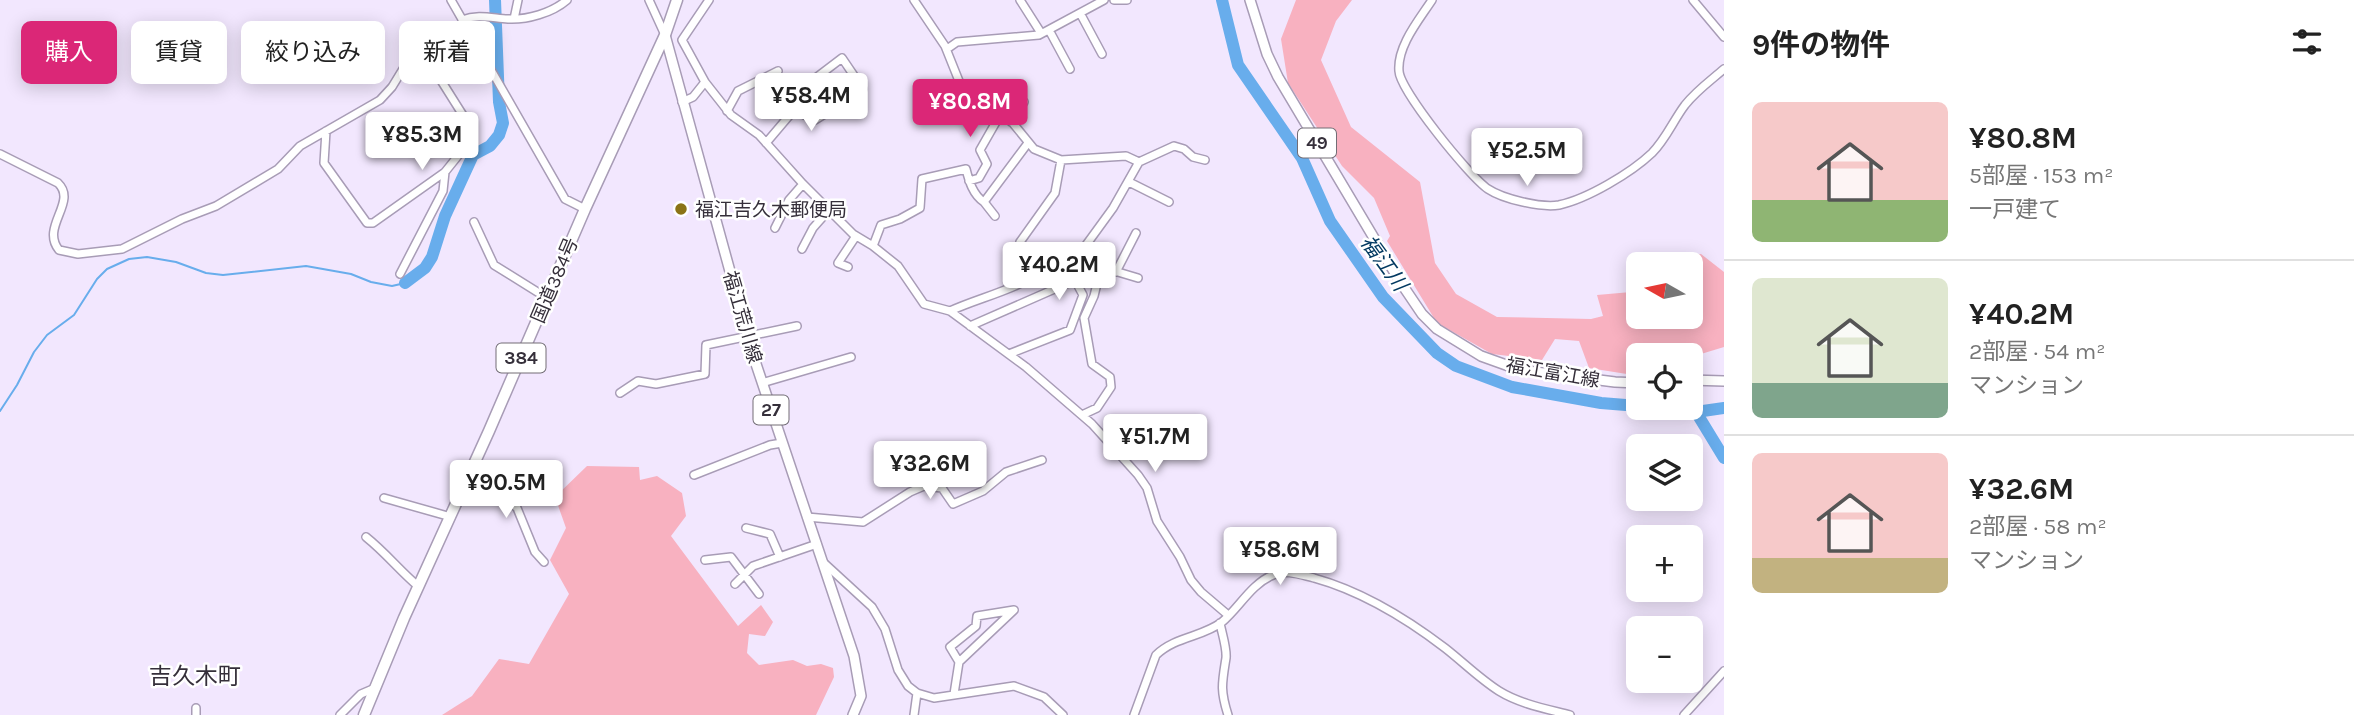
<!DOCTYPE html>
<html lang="ja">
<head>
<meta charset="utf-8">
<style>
  body { margin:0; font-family:Karla,"Noto Sans JP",sans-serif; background:#f2f2f2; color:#222; height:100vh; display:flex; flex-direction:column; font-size:26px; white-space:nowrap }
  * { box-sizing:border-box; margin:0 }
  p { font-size:23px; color:#767676 }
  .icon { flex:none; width:38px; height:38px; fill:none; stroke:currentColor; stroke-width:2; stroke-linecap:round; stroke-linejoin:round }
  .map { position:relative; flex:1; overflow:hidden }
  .panel { display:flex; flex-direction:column; background:#fff; width:630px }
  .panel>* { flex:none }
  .banner { position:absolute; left:21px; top:21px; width:665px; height:63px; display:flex; gap:14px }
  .needle { width:46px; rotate:279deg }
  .buttons { position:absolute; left:1626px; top:252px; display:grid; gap:14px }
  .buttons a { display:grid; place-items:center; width:77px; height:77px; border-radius:10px; background:#fff; box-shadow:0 4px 18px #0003; font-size:35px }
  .price { position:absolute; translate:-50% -60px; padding:0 16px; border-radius:7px; background:#fff; color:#222; font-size:23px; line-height:46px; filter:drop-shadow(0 2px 4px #0008) }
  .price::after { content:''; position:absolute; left:50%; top:42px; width:21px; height:16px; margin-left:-10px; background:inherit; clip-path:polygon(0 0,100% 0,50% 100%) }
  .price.on { background:#db2777; color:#fff }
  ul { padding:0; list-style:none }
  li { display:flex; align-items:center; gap:21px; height:175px; padding:0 28px }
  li+li { border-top:2px solid #e0e0e0 }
  li span { display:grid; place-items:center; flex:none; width:196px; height:140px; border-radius:10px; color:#555 }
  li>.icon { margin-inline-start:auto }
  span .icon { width:84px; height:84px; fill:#fffc; stroke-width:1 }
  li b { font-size:30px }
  h2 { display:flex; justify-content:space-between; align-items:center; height:84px; padding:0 28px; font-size:30px }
  .tag { padding:0 24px; border-radius:10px; background:#fff; box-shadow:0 4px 18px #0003; font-size:24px; line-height:63px }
  .tag.on { background:#db2777; color:#fff }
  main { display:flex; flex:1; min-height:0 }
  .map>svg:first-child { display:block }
</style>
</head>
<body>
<main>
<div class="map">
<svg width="1724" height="715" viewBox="0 0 1724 715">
  <rect width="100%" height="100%" fill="#f2e7fe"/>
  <path fill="#f8b1c0" d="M1296 0H1352L1336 21 1321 60 1351 127 1420 182 1435 263 1456 294 1497 317 1591 319 1603 316 1597 295 1631 292 1638 286V317H1690V264H1655L1659 260 1701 254 1724 272V347L1701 354 1691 364 1690 355H1638V375H1633L1589 368 1579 341 1555 339 1542 360 1492 354 1437 323 1387 241 1390 236 1374 198 1342 166 1288 83 1281 39Z
    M587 466 639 467 640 480 657 476 682 493 686 516 671 536 738 626 761 605 773 622 765 636 749 634 747 653 759 665 793 660 807 666 821 664 833 668 834 677 816 715H442L472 696 499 659 529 664 569 594 550 560 566 528 555 497Z"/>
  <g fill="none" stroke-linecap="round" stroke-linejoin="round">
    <path stroke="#68adec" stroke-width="2" d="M0 411 17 385 34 352 47 335 74 315 97 279 107 269 129 259 147 257 176 262 206 273 223 275 306 266 351 274 371 282 392 286 405 283"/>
    <path stroke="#68adec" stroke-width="12" d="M1222 0 1238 65 1302 158 1330 221 1383 297 1437 353 1456 366 1512 387 1601 403 1638 406
      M405 283 425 268 432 257 445 216 473 155 490 146 499 135 503 123 499 102 495 0
      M1652 408 1696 412 1724 408
      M1696 412 1724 458"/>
    <defs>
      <path id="minor" d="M451 0 565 199 585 209
        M649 0 665 35
        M709 0 682 40 705 82 731 115 759 135 803 184 853 234 873 246 898 266 924 304 950 311 1026 367 1092 424 1138 475 1147 488 1157 521 1180 557 1191 580 1201 592 1228 615
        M914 0 945 46 959 81 971 104 981 111 1007 116 1034 149 1061 160 1126 156 1139 162
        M1020 0 1041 33
        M1114 0H1127
        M1432 0C1419 20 1397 46 1399 71 1400 91 1470 177 1488 189 1503 199 1541 208 1559 205 1587 199 1631 173 1652 153 1666 139 1673 121 1685 105 1696 91 1710 81 1724 69
        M1693 0 1724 37
        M1080 13 1102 54
        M514 19 518 0
        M462 20C478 14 491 18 508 19 527 20 552 13 567 0
        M1049 30 1070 69
        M947 49 957 42 1039 35 1104 0
        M682 102 693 97 705 82
        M794 110 815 120 828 112
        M727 111 738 91 778 71
        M1011 122 1024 102
        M326 131 324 163 367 223H373L445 172 473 137 471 128 420 47
        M766 143 794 110 796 93 842 58 863 89
        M0 154 58 183C78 202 40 227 59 250L78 254 122 249 182 219 216 206 278 169 300 146 380 100 392 87 414 51 452 38 467 28
        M969 181 979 178 987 164 980 150 1000 115
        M1129 182 1169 202
        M984 202 995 216
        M474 222 494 265 547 298
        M775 228 789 200 803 184
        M873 246 881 225 900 219 920 208 922 179 966 169C969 181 973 195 984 202L1028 143
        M802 249 813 228 829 210
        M1050 266 1020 242 1055 193 1061 160
        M848 267 838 263 856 236
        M1101 267 1138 278
        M1116 272 1136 233
        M400 274 443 191 445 172
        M950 311C972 301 995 295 1017 285 1039 275 1058 261 1081 252
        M970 326 1075 280 1083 295 1070 330 1009 354
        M762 383 851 357
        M620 393 638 381 656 384 705 374 706 345 797 326
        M1082 415 1097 408 1111 387 1110 377 1092 364 1084 318 1094 296 1101 267 1081 252 1113 208 1139 162 1174 146 1184 149 1193 157 1205 160
        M472 470 517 508 535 552 544 562
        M694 475 770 445 782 443
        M384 498 451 517
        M807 517 863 522 910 492 924 486 942 488 953 504 983 491 1006 472 1042 460
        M746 528 770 534 780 557
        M366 537C386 553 400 571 419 587
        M705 560 731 557 759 594
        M824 563 872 607 885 629 898 670 908 686 917 693 934 698 1014 686 1044 697 1063 715
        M735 584 753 566 817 544
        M1220 623C1222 634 1227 648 1226 658 1222 683 1220 690 1228 715
        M954 694 959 662 1014 610 977 616 976 626 950 647 959 662
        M196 715V708
        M340 715 361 694 375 688
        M914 715 917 693
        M1134 715 1156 655C1176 636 1203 637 1222 622 1239 608 1251 584 1273 575 1286 569 1301 575 1314 578 1361 591 1407 619 1445 648 1463 662 1480 679 1499 691 1520 704 1547 709 1570 715
        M1684 715 1724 671"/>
      <path id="major" d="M1250 0 1267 54 1278 77 1399 280 1422 314 1437 329 1481 356 1520 370 1615 382 1638 383
        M665 35 753 355 854 656 861 696 853 715
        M1690 380 1724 381"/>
      <path id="highway" d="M364 715 404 618 489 431 585 209 665 35 677 0"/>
    </defs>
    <use href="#minor" stroke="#a89cb6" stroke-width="10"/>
    <use href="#major" stroke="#a89cb6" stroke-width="12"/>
    <use href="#highway" stroke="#a89cb6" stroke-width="13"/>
    <use href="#minor" stroke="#fff" stroke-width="7"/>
    <use href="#major" stroke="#fff" stroke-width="9"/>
    <use href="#highway" stroke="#fff" stroke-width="10"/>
  </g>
  <circle fill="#8b7316" stroke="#fff" stroke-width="2.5" cx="681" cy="209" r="7"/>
  <g text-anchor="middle" stroke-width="5" stroke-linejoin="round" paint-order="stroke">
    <g fill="#fff" stroke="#726d75" stroke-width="2">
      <rect x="1298" y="128.5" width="38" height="29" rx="5"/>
      <rect x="496.5" y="343.5" width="49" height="29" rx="5"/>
      <rect x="753.5" y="395.5" width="35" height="29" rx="5"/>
    </g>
    <g font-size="18" font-weight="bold" fill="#352f3a">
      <text x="1317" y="149">49</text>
      <text x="521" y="364">384</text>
      <text x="771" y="416">27</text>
    </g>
    <g font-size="19" fill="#352f3a" stroke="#fff" text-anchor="start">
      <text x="695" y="216">福江吉久木郵便局</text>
    </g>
    <g font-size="19" fill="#352f3a" stroke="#fff">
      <text transform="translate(554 280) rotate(-67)" y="7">国道384号</text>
      <text transform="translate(743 317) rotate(74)" y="7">福江荒川線</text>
      <text transform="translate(1553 372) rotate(10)" y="7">福江富江線</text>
    </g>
    <g font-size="21" font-style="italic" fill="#033961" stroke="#fff">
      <text transform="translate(1384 263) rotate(54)" y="7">福江川</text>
    </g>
    <g font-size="23" fill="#352f3a" stroke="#fff">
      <text x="195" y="684">吉久木町</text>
    </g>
  </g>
</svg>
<div class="buttons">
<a><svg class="needle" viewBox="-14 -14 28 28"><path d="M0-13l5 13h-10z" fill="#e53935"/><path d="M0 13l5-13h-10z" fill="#767676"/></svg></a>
<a><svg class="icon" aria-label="locate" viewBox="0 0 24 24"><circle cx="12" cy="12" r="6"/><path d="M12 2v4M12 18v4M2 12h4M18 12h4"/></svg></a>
<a><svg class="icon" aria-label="layers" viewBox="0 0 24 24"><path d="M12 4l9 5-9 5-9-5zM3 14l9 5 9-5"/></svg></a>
<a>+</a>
<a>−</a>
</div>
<b class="price" style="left:811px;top:133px">¥58.4M</b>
<b class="price on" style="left:970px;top:139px">¥80.8M</b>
<b class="price" style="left:422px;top:172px">¥85.3M</b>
<b class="price" style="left:1527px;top:188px">¥52.5M</b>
<b class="price" style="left:1059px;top:302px">¥40.2M</b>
<b class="price" style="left:1155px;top:474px">¥51.7M</b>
<b class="price" style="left:930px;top:501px">¥32.6M</b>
<b class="price" style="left:506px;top:520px">¥90.5M</b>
<b class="price" style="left:1280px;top:587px">¥58.6M</b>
<div class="banner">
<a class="tag on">購入</a>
<a class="tag">賃貸</a>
<a class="tag">絞り込み</a>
<a class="tag">新着</a>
</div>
</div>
<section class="panel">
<h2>9件の物件<svg class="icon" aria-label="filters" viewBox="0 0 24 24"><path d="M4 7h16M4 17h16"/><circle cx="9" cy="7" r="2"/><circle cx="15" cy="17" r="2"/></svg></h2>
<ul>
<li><span style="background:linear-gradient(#f6c9c9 70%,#8fb573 0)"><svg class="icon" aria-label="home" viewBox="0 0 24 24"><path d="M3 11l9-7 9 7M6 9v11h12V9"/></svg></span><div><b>¥80.8M</b><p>5部屋 · 153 m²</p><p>一戸建て</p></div></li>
<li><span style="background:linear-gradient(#dfe7d0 75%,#7fa58c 0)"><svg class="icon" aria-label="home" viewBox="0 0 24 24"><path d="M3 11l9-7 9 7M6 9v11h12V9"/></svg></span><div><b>¥40.2M</b><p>2部屋 · 54 m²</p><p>マンション</p></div></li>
<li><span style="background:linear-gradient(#f6c9c9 75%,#c2b280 0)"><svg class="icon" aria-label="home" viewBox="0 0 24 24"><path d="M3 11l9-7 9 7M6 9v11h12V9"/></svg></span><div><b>¥32.6M</b><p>2部屋 · 58 m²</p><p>マンション</p></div></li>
</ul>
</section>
</main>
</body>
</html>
